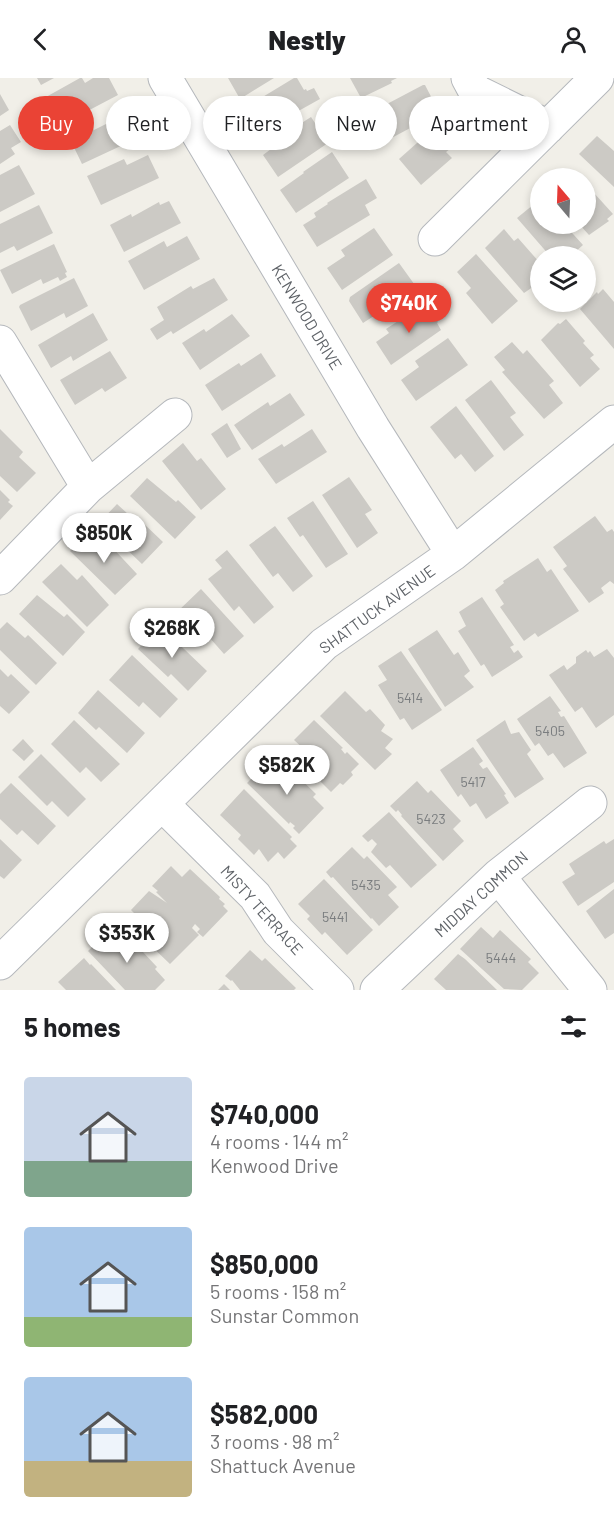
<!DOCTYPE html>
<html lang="en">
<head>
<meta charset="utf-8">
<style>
  body { margin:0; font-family:Barlow,sans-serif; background:#f2f2f2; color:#202124; height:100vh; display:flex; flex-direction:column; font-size:22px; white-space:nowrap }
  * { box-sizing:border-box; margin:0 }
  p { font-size:20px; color:#757577 }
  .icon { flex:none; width:33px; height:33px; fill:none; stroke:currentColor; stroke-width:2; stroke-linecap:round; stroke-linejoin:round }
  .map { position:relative; height:912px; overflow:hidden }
  .side { display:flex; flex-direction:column; background:#fff; flex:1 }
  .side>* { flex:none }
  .guide { position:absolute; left:18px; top:18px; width:579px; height:54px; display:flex; gap:12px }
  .needle { width:39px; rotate:341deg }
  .controls { position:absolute; left:530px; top:90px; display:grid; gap:12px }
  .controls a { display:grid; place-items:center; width:66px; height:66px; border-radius:50%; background:#fff; box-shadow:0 3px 9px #0003; font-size:30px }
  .price { position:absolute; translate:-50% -51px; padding:0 14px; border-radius:21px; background:#fff; color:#222; font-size:20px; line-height:39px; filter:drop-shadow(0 2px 3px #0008) }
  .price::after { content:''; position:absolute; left:50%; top:36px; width:18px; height:14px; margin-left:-9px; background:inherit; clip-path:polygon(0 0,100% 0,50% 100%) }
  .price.selected { background:#ea4335; color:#fff }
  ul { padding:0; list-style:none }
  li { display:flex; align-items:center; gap:18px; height:150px; padding:0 24px }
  li span { display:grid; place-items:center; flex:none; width:168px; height:120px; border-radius:6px; color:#555 }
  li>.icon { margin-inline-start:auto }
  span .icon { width:72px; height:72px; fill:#fffc; stroke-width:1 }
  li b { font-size:26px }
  h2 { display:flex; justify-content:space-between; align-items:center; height:72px; padding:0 24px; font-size:26px }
  .chip { padding:0 21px; border-radius:27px; background:#fff; box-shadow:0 3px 9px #0003; font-size:21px; line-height:54px }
  .chip.selected { background:#ea4335; color:#fff }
  header { display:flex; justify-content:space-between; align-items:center; height:78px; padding:0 24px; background:#fff; font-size:27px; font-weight:800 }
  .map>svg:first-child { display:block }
</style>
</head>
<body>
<header><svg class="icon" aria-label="back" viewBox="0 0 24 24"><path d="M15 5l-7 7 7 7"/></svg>Nestly<svg class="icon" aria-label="person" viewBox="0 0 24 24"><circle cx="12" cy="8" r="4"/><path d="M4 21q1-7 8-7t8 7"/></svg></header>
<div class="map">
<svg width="614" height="912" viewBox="0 0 614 912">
  <rect width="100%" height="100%" fill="#f1efe8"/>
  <path fill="#cccac5" d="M37 0H54L41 7Z
    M80 0H82L85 5 93 0H109L118 17 59 48 56 42 59 41 46 19Z
    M228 0H274L240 21Z
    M294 0H297L304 12 306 11 307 13 314 10 320 21 257 56 243 31Z
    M350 0H397L391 3 392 5 361 20Z
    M423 7H425L438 32 413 46 414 48 384 64 380 56 369 62 359 44 369 38 368 36Z
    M0 16 9 32 0 38Z
    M128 35 140 59 82 86 69 59 92 48 94 52Z
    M311 39 315 45 317 44 326 56 323 58 328 65 278 99 263 77 275 68 273 64 288 54 286 53 295 46 297 48Z
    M444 41 464 60 446 74 452 80 421 107 399 81Z
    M10 47 21 64 11 70 15 76 0 86V53Z
    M597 58 614 73V109L579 76Z
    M332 74 349 100 296 135 280 112 304 95 303 94Z
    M148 77 159 100 101 127 87 98 124 81 127 87Z
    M19 87 35 116 0 134V97Z
    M569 93 575 100H560Z
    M366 101 377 120 365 127 370 137 317 169 303 147 316 139 314 135 328 126 327 125Z
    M585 105 613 136 607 141 609 143 589 157 579 146H585Z
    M539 122 540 146H564L583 167 575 174 578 178H550L517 140Z
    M169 123 181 145 124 174 110 147 131 136 132 139 159 124 160 127Z
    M39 127 53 155 17 173 14 168 0 175V146Z
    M374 150 393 177 342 212 327 190 345 178 341 172Z
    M504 151 514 163 518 160 540 185V204L524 215 485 170Z
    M187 158 200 181 144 212 128 183 164 163 167 169Z
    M54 166 67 194 65 195 67 199 60 203 58 199 43 206 41 201 12 216 0 192Z
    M476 176 518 223 492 246 466 215 471 210 457 194Z
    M399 185 417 210 363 245 349 223 350 219Z
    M74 200 88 228 66 240 64 235 31 253 19 229 20 227Z
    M214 200 228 222 173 256 171 253 157 262 150 251 164 242 157 229 191 208 193 211Z
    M603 211 614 224V271L580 231 597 214 598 216Z
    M424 226 428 232 429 231 438 244 437 245 441 252 391 287 376 264 389 255 386 251Z
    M93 235 108 262 73 283 71 278 51 290 38 267Z
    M232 236 250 258 200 292 182 265 204 251 206 254Z
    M566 241 585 263 583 265 594 277 590 280 600 291 580 309 541 262 558 245 560 246Z
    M448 260 468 287 416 323 401 302 419 289 415 283Z
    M512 264 523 276 527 272 554 303 549 307 563 325 544 341 502 294 505 292 494 279Z
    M110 273 127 300 105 314 102 310 75 327 60 302Z
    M261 275 276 298 222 333 205 307 239 285 241 288Z
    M491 302 516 335 510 339 524 357 504 373 465 322Z
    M290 315 305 337 252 372 234 347 268 324 270 328Z
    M456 328 494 378 475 394 461 376 455 381 430 349Z
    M227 345 241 371 227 380 211 356Z
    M0 351 23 374 19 379 36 395 17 414 0 398Z
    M312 351 327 374 276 406 258 381 282 366 284 369Z
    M183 365 197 383 201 380 226 411 201 432 162 383Z
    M349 399 372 432 365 436 378 455 357 470 322 417Z
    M147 400 176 424 178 422 196 439 175 461 130 418Z
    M0 412 10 422 8 424 13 428 0 442Z
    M313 423 348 476 326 490 303 457 300 459 287 440Z
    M117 426 140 447 142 444 163 464 142 486 99 445Z
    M595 438 607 454 612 451 614 454V506L610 503 601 510 604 515 589 525 563 491 567 488 553 469Z
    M275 448 313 498 293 514 278 495 273 499 249 467Z
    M88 455 105 471 109 466 137 496 115 517 70 473Z
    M227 472 274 529 254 546 239 528 234 533 208 501 222 490 215 482Z
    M538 480 547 494 551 491 579 533 538 559 535 555 524 563 500 529 504 526 495 512 504 505 503 503Z
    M61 486 77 502 82 497 109 527 87 549 42 504Z
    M201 511 244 558 224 576 209 559 204 563 177 534Z
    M37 517 64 539 67 536 85 554 63 578 19 536Z
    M482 519 514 567 510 569 514 575 518 572 523 579 492 599 484 586 481 588 458 553 466 548 459 534Z
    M7 544 25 560 28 557 57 585 36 607 0 572V551Z
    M160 548 207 593 188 613 171 596 168 599 138 571Z
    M437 552 454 577 458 574 470 593 464 598 474 609 445 629 408 571Z
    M607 571 614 580V637L596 650 582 629 575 634 549 597 564 587 567 592 576 585V579L586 572 588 575 590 573 594 579Z
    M401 573 442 632 412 652 404 640 400 642 378 607 387 602 378 588Z
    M132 577 178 621 160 640 143 624 139 629 109 602Z
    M0 591 8 599 11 596 30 614 9 636 0 628Z
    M98 612 145 655 127 675 99 649 96 652 78 635Z
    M345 613 366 634 370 631 385 647 381 653 393 661 385 670 392 676 375 692 320 638Z
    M550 618 561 633 558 634 561 639 564 638 587 675 564 690 553 675 548 678 539 665 535 668 517 641Z
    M74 642 120 686 101 704 86 689 80 695 51 666Z
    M314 642 343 670 341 671 345 676 347 674 359 686 351 694 353 697 343 707 340 705 331 714 309 692 312 689 301 678 306 673 294 662Z
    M505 642 511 656 519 654 531 672 527 676 544 701 515 720 476 662Z
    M23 661 34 673 24 683 12 672Z
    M473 669 483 683 479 686 483 691 487 689 506 716 504 717 509 725 486 741 476 725 470 729 461 716 458 719 440 692Z
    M41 676 86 721 68 739 52 723 47 728 18 699Z
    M267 685 278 695 286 687 316 716 313 719 324 730 299 756 293 750 295 748 290 744 289 746 247 705Z
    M417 703 428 715 431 712 461 743 453 751 464 763 443 783 401 738 402 737 398 732 396 734 390 728Z
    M11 705 56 748 38 767 22 752 17 757 0 741V716Z
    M244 711 292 759 290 761 297 768 284 781 278 774 268 784 259 771 254 777 238 761 241 757 220 737Z
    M389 734 437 787 411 810 390 787 386 790 371 774 377 766 372 761 368 764 362 758Z
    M0 761 22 782 4 801 0 798Z
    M614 761V804L578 828 562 804 575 796 569 786 604 763 606 766Z
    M352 769 364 781 367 778 397 809 388 817 399 829 379 848 372 840 371 841 333 799 331 800 326 794Z
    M171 788 182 799 190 791 220 819 219 821 225 826 223 828 228 833 203 859 197 854 200 851 195 846 192 850 199 857 170 886 147 864 150 861 139 850 144 845 131 832 149 813 167 825 156 814 158 813 152 808Z
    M324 801 373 852 347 877 325 854 322 857 307 841 310 838 298 826Z
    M614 811V855L605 861 586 833Z
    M481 849 493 860 500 852 531 881 528 884 539 895 522 912 504 911 460 871Z
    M108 854 120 864 127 857 157 889 155 891 165 902 155 912H125L88 873Z
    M250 872 262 883 265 880 296 910 294 912H240L232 902 231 903 225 898Z
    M458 876 465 881 497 912H446L434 901Z
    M84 880 90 887 91 886 116 912H66L58 904Z
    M224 906 230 912H218Z"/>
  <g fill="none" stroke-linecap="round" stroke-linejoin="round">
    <defs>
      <path id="minor" d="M165 0 373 350 453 476
        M468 0 475 13 548 49
        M435 161 597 0
        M0 264 88 409
        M0 500 88 409 175 337
        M162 726 255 818 278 853 337 912
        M498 798 590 912
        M0 885 324 566 453 476 614 344
        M377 912 498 798 590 725"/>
    </defs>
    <use href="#minor" stroke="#b5b8bc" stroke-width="35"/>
    <use href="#minor" stroke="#fff" stroke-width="33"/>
  </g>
  <g text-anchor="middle" stroke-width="4.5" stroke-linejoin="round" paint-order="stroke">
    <g font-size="14" fill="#7a7d7f">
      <text x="410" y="625">5414</text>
      <text x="550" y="658">5405</text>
      <text x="473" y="709">5417</text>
      <text x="431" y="746">5423</text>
      <text x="366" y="812">5435</text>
      <text x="335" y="844">5441</text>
      <text x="501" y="885">5444</text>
    </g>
    <g font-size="16" fill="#5f6368" stroke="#fff">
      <text transform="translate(307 239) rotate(59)" y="6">KENWOOD DRIVE</text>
      <text transform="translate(377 531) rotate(-36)" y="6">SHATTUCK AVENUE</text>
      <text transform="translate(481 816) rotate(-42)" y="6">MIDDAY COMMON</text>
      <text transform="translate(262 832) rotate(48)" y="6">MISTY TERRACE</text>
    </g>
  </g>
</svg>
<div class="controls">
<a><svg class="needle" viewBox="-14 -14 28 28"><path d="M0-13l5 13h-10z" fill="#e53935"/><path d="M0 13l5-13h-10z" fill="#757577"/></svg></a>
<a><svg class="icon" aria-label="layers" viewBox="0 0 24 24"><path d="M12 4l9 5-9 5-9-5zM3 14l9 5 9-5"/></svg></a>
</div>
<b class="price selected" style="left:409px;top:256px">$740K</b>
<b class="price" style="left:104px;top:486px">$850K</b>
<b class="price" style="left:172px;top:581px">$268K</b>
<b class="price" style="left:287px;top:718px">$582K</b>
<b class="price" style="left:127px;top:886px">$353K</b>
<div class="guide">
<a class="chip selected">Buy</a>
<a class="chip">Rent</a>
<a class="chip">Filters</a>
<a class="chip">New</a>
<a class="chip">Apartment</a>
</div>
</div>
<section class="side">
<h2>5 homes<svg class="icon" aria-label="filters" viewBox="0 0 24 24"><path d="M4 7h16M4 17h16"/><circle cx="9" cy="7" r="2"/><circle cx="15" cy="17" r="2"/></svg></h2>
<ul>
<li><span style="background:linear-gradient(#c9d6e8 70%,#7fa58c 0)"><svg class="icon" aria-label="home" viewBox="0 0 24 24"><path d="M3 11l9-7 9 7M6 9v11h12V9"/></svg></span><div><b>$740,000</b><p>4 rooms · 144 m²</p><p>Kenwood Drive</p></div></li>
<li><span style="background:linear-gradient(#a9c7e8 75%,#8fb573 0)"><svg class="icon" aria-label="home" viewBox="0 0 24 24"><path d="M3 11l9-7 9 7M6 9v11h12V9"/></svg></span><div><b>$850,000</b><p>5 rooms · 158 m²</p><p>Sunstar Common</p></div></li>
<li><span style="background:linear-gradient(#a9c7e8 70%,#c2b280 0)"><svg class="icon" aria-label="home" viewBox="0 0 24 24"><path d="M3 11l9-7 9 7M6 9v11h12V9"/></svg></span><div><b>$582,000</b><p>3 rooms · 98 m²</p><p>Shattuck Avenue</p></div></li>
</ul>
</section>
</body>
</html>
